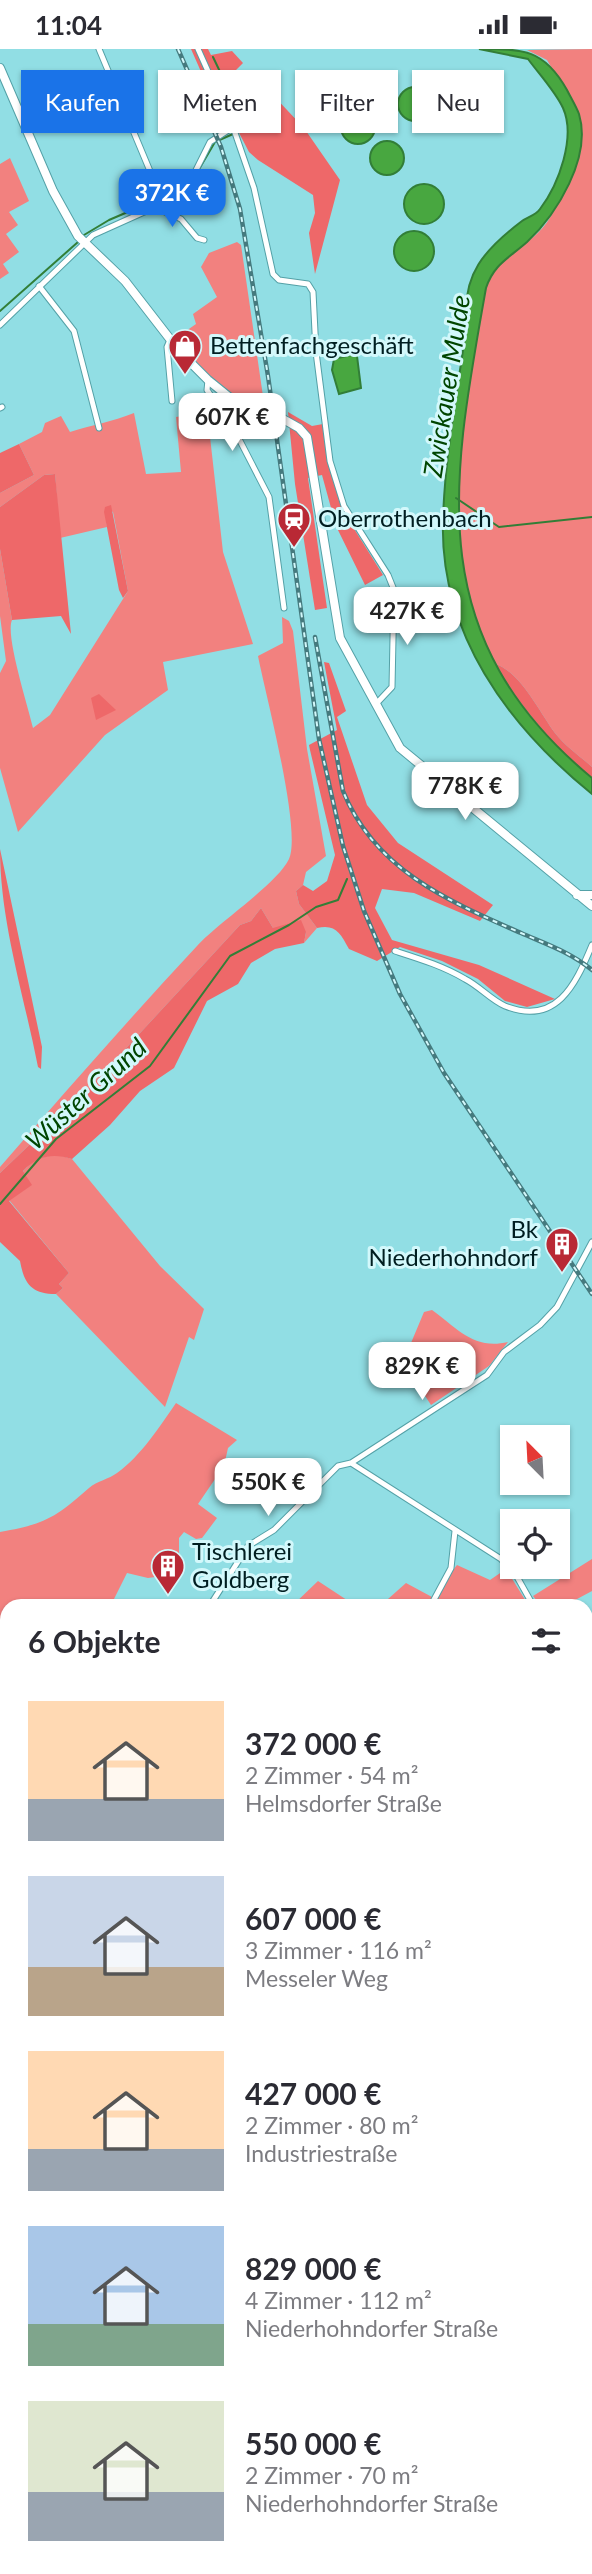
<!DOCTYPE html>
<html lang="de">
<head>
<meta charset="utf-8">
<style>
  body { margin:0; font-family:Lato,sans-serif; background:#f2f2f3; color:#2b2b33; height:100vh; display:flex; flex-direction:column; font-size:26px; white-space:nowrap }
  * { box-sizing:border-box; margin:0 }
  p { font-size:23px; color:#7c7c81 }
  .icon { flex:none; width:38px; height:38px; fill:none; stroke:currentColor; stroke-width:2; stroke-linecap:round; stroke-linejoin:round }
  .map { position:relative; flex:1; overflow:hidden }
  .sheet { position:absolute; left:0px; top:1550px; width:593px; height:975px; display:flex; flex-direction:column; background:#fff; border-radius:21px 21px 0 0; box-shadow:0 2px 5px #0004 }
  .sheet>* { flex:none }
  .hud { position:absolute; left:21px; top:21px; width:551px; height:63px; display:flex; gap:14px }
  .needle { width:46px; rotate:336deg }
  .fabs { position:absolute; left:500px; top:1376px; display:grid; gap:14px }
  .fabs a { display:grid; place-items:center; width:70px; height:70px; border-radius:0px; background:#fff; box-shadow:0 2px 5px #0004; font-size:35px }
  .price { position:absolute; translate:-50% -60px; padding:0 16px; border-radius:14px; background:#fff; color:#222; font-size:23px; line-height:46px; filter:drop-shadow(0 2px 4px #0008) }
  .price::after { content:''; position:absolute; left:50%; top:42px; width:21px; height:16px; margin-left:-10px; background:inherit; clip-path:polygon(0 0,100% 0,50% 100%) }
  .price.selected { background:#1a73e8; color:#fff }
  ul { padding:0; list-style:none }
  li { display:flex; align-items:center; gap:21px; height:175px; padding:0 28px }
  li span { display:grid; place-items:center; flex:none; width:196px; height:140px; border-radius:0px; color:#555 }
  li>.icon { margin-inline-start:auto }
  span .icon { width:84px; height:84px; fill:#fffc; stroke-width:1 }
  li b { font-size:30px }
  h2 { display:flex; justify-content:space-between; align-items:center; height:84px; padding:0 28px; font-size:30px }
  .chip { padding:0 24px; border-radius:0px; background:#fff; box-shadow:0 2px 5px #0004; font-size:24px; line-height:63px }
  .chip.selected { background:#1a73e8; color:#fff }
  .status { display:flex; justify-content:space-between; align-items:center; height:49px; padding:0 35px; background:#fff; direction:ltr }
  .status svg { height:19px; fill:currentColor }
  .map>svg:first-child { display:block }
</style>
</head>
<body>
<div class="status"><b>11:04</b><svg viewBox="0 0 49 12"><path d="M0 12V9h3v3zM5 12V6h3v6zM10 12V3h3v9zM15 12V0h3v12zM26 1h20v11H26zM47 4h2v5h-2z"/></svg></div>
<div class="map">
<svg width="592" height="2525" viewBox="0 0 592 2525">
  <rect width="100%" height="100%" fill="#91dee4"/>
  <path fill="#f2817f" d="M592 0V718C580 707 565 697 555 684 540 664 520 622 495 615 488 600 480 586 474 571 440 477 469 336 486 240 498 203 534 198 551 167 562 147 573 92 580 67L547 11 527 1Z
    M10 109 29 152 9 163 18 176 6 185 19 203 3 215 9 224 0 230V115Z
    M237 193 241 196 265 361C234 361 195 311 176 289L196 275 193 265 217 248 201 218 209 204Z
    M205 363 207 369 217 368 219 376 209 379 223 503 253 595 163 613 168 641 105 686 18 783 0 719V624L6 612 0 567V500L12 571C5 586 28 657 33 679L50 666 128 542 113 463 105 458 107 478 60 489 55 425 44 426 0 458V444L34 426 19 395 42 383 45 374 61 367 70 383C92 376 112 373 134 364L146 425 181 423 176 368Z
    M282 568 289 572 293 582 307 700 326 807 306 823 303 836 296 842 299 855 317 879 304 894 306 883 273 879 261 859 251 872 240 876 92 1036 0 1124V1118C65 1043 130 969 197 897 218 874 278 834 289 810 302 782 265 643 258 607L283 594Z
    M56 1105 72 1110 160 1217 204 1260 194 1291 189 1288 165 1358 56 1245 63 1239 59 1235 69 1224 9 1151 31 1136 23 1122 34 1111Z
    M432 1261C458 1280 474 1301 508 1293L489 1317 431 1356 403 1313 424 1263Z
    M176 1354 237 1391 228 1399 224 1417 198 1455 217 1469 202 1489 196 1490 184 1483 179 1489V1510L170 1526 148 1529 127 1524 112 1554 116 1557 7 1558V1602H0V1483C45 1475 55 1469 89 1439 97 1432 109 1430 117 1424 141 1407 160 1377 176 1354Z
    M592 1510V1542L564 1557H541L533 1547Z
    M457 1516 490 1531 506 1520 529 1557 379 1558 406 1534 432 1548Z
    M318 1532 356 1557H292Z
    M586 1769 592 1776V1859L586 1871Z
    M7 1855V1927L0 1932V1862Z"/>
  <path fill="#ee6869" d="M191 0H208L211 6 232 2 243 14 234 23 243 33 253 25 304 79 340 131 315 225 309 184 315 164 313 146 258 111 249 103 237 80 228 84Z
    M288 363 312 377 323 375 338 446 348 470 383 526 365 536 336 477 322 426 308 429 327 559 315 561 295 435Z
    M19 395 34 426 0 444V404Z
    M55 425 71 585 61 567 12 571 0 500V458L44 426Z
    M111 456 128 542 123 549 119 541 104 463 105 458Z
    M324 613 329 614 346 662 337 668 367 756 398 794 493 856 480 872 414 844 382 840 375 859 392 891 479 916 555 950 527 958 505 952 478 930 442 912 400 898 377 912 349 900C340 884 336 875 317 879L299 855 296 842 303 836 313 842 327 832 335 806 310 701 309 696 337 681Z
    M495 615C520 622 540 664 555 684 565 697 580 707 592 718V729C552 696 521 659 495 615Z
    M99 645 116 661 96 671 91 649Z
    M0 800 42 998 41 1020 38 1018C24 946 0 873 0 800Z
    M261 859 273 879 301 871 306 883 304 894 275 900 251 914 238 935 207 952 174 1019 140 1042 110 1076 72 1110C52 1104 38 1107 23 1122L32 1136 9 1152 69 1224 59 1235 63 1239 56 1245C31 1245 24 1234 20 1212L0 1193V1124L92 1036 240 876 251 872Z
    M7 2280V2456L0 2443V2284Z
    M10 2518H324L319 2525H0V2521Z"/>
  <path fill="#48a740" stroke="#327e37" stroke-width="2" d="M479 0C524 0 544 0 567 41 571 49 576 57 579 65 592 108 557 165 527 193 509 209 494 215 486 239 451 435 421 587 592 729V745C508 677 439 584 443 470 445 405 458 339 467 274 461 226 485 200 522 172 528 168 536 166 540 160 559 135 576 88 563 59 555 42 539 25 528 10Z
    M398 55a17 17 0 1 1 34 0a17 17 0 1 1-34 0Z
    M341 78a17 17 0 1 1 34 0a17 17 0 1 1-34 0Z
    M370 109a17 17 0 1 1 34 0a17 17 0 1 1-34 0Z
    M404 155a20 20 0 1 1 40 0a20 20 0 1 1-40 0Z
    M394 202a20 20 0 1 1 40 0a20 20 0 1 1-40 0Z
    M351 306 357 307 361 339 339 345 332 321 334 310Z"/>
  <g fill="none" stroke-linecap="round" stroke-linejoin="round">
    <path stroke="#327e37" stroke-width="2" d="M213 8 244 73 242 81
      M195 127 215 93 233 85
      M163 148 190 130
      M84 186 109 171 158 150
      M0 262 78 193
      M456 449 499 478 592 468
      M0 1155 56 1090 150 1017 230 907 289 876 316 858 338 851 347 830"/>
    <defs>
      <path id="street" d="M99 0 160 146 165 163 181 170 197 189 204 191
        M198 0 233 78 254 139 273 225 279 231 308 235 313 243 316 303 330 412 344 457 388 526 394 541 392 638 376 655
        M39 237 74 282 99 379
        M0 276 93 186 162 155 190 133 210 93 233 78
        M170 291 167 298 172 352
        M208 331 207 341 237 386 269 448 284 559
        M0 359 2 358
        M395 902C420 910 443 917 465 930 479 937 491 951 505 957 556 977 575 937 592 896
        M351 1414 501 1510 516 1526 534 1558
        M209 1558 248 1497 274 1481 338 1417 351 1414 487 1326 504 1303 540 1276 557 1258 592 1193
        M430 1558 451 1519 455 1482
        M586 1618 592 1624
        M0 1712 7 1707
        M0 1752 7 1766
        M0 1857 7 1849
        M0 1973 7 1968
        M586 2442H592
        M569 2518 572 2525
        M34 2525 74 2518"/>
      <path id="secondary" d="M0 19 53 142 78 187 125 232 180 303 208 331 250 365 283 370 299 379 307 388 340 589 400 699 592 857
        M577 846H592"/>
    </defs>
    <use href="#street" stroke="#54a1a7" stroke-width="7"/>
    <use href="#secondary" stroke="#54a1a7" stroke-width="10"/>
    <use href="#street" stroke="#fff" stroke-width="5"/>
    <use href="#secondary" stroke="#fff" stroke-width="8"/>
    <defs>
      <path id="rail" d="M178 0 221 98 240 160 268 327 319 690 343 797 364 862 400 945 444 1024 592 1245
        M315 588 343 742C375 821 448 852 521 884 546 895 570 903 592 921"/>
    </defs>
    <use href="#rail" stroke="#457a7e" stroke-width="4.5"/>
    <use href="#rail" stroke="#d3f8fb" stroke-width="2" stroke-dasharray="5" stroke-linecap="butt"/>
  </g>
  <defs>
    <symbol id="shop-pin" viewBox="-11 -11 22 30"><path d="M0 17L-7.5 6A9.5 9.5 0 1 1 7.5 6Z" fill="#b92935" stroke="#d3f8fb"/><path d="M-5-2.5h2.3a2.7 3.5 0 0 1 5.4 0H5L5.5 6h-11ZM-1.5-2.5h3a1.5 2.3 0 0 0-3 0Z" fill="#fff"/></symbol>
    <symbol id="station-pin" viewBox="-11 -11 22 30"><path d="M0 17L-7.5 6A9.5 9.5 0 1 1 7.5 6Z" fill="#b92935" stroke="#d3f8fb"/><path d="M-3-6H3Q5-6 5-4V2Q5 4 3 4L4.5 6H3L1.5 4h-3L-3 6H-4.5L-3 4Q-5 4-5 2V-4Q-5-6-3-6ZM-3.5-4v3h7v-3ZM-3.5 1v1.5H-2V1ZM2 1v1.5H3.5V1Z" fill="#fff"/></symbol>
    <symbol id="building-pin" viewBox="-11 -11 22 30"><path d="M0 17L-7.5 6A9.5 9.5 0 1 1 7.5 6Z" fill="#b92935" stroke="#d3f8fb"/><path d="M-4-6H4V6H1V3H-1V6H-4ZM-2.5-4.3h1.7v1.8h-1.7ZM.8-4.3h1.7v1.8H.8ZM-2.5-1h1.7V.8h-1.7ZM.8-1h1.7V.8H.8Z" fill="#fff"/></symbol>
  </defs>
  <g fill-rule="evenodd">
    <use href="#shop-pin" x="166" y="278" width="38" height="52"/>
    <use href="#station-pin" x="275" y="451" width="38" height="52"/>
    <use href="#building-pin" x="543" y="1176" width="38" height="52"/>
    <use href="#building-pin" x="149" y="1498" width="38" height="52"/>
  </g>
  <g text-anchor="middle" stroke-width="6" stroke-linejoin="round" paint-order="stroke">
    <g font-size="24" fill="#001e21" stroke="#d3f8fb" text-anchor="start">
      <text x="210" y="305">Bettenfachgeschäft</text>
      <text x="318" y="478">Oberrothenbach</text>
      <text x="538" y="1189" text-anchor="end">Bk<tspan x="538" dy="28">Niederhohndorf</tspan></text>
      <text x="192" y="1511">Tischlerei<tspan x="192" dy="28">Goldberg</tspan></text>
    </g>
    <g font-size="26" font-style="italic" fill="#004500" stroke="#d3f8fb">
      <text transform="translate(447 337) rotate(-81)" y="9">Zwickauer Mulde</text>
      <text transform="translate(86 1045) rotate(-42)" y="9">Wüster Grund</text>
    </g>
  </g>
</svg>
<div class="fabs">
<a><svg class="needle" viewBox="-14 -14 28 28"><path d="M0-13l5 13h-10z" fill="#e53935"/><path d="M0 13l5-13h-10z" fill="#7c7c81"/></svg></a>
<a><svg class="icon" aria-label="locate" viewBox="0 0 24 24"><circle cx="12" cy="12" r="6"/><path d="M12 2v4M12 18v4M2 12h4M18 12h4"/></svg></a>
</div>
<b class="price selected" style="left:172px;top:180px">372K €</b>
<b class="price" style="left:232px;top:404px">607K €</b>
<b class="price" style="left:407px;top:598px">427K €</b>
<b class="price" style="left:465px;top:773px">778K €</b>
<b class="price" style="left:422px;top:1353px">829K €</b>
<b class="price" style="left:268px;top:1469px">550K €</b>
<div class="hud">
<a class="chip selected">Kaufen</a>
<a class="chip">Mieten</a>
<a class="chip">Filter</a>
<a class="chip">Neu</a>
</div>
<section class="sheet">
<h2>6 Objekte<svg class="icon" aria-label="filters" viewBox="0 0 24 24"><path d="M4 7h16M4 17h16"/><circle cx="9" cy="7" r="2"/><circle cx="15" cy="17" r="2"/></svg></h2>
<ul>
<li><span style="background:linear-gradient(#ffd9b3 70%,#9aa5b1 0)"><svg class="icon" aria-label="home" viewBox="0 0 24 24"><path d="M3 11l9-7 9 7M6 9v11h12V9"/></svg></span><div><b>372 000 €</b><p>2 Zimmer · 54 m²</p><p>Helmsdorfer Straße</p></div></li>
<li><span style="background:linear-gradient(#c9d6e8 65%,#b9a48a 0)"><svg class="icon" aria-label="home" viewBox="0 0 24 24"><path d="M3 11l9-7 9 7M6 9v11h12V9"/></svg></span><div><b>607 000 €</b><p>3 Zimmer · 116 m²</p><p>Messeler Weg</p></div></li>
<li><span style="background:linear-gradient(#ffd9b3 70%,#9aa5b1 0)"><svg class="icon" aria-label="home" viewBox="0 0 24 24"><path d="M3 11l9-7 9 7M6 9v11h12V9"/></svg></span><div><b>427 000 €</b><p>2 Zimmer · 80 m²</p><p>Industriestraße</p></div></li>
<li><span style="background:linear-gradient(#a9c7e8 70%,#7fa58c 0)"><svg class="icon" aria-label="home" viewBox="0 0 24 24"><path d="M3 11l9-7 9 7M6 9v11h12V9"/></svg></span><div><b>829 000 €</b><p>4 Zimmer · 112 m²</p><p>Niederhohndorfer Straße</p></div></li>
<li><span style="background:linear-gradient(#dfe7d0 65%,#9aa5b1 0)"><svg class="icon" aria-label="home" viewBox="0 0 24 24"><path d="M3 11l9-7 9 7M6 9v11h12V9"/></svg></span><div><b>550 000 €</b><p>2 Zimmer · 70 m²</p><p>Niederhohndorfer Straße</p></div></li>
</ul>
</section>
</div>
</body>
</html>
